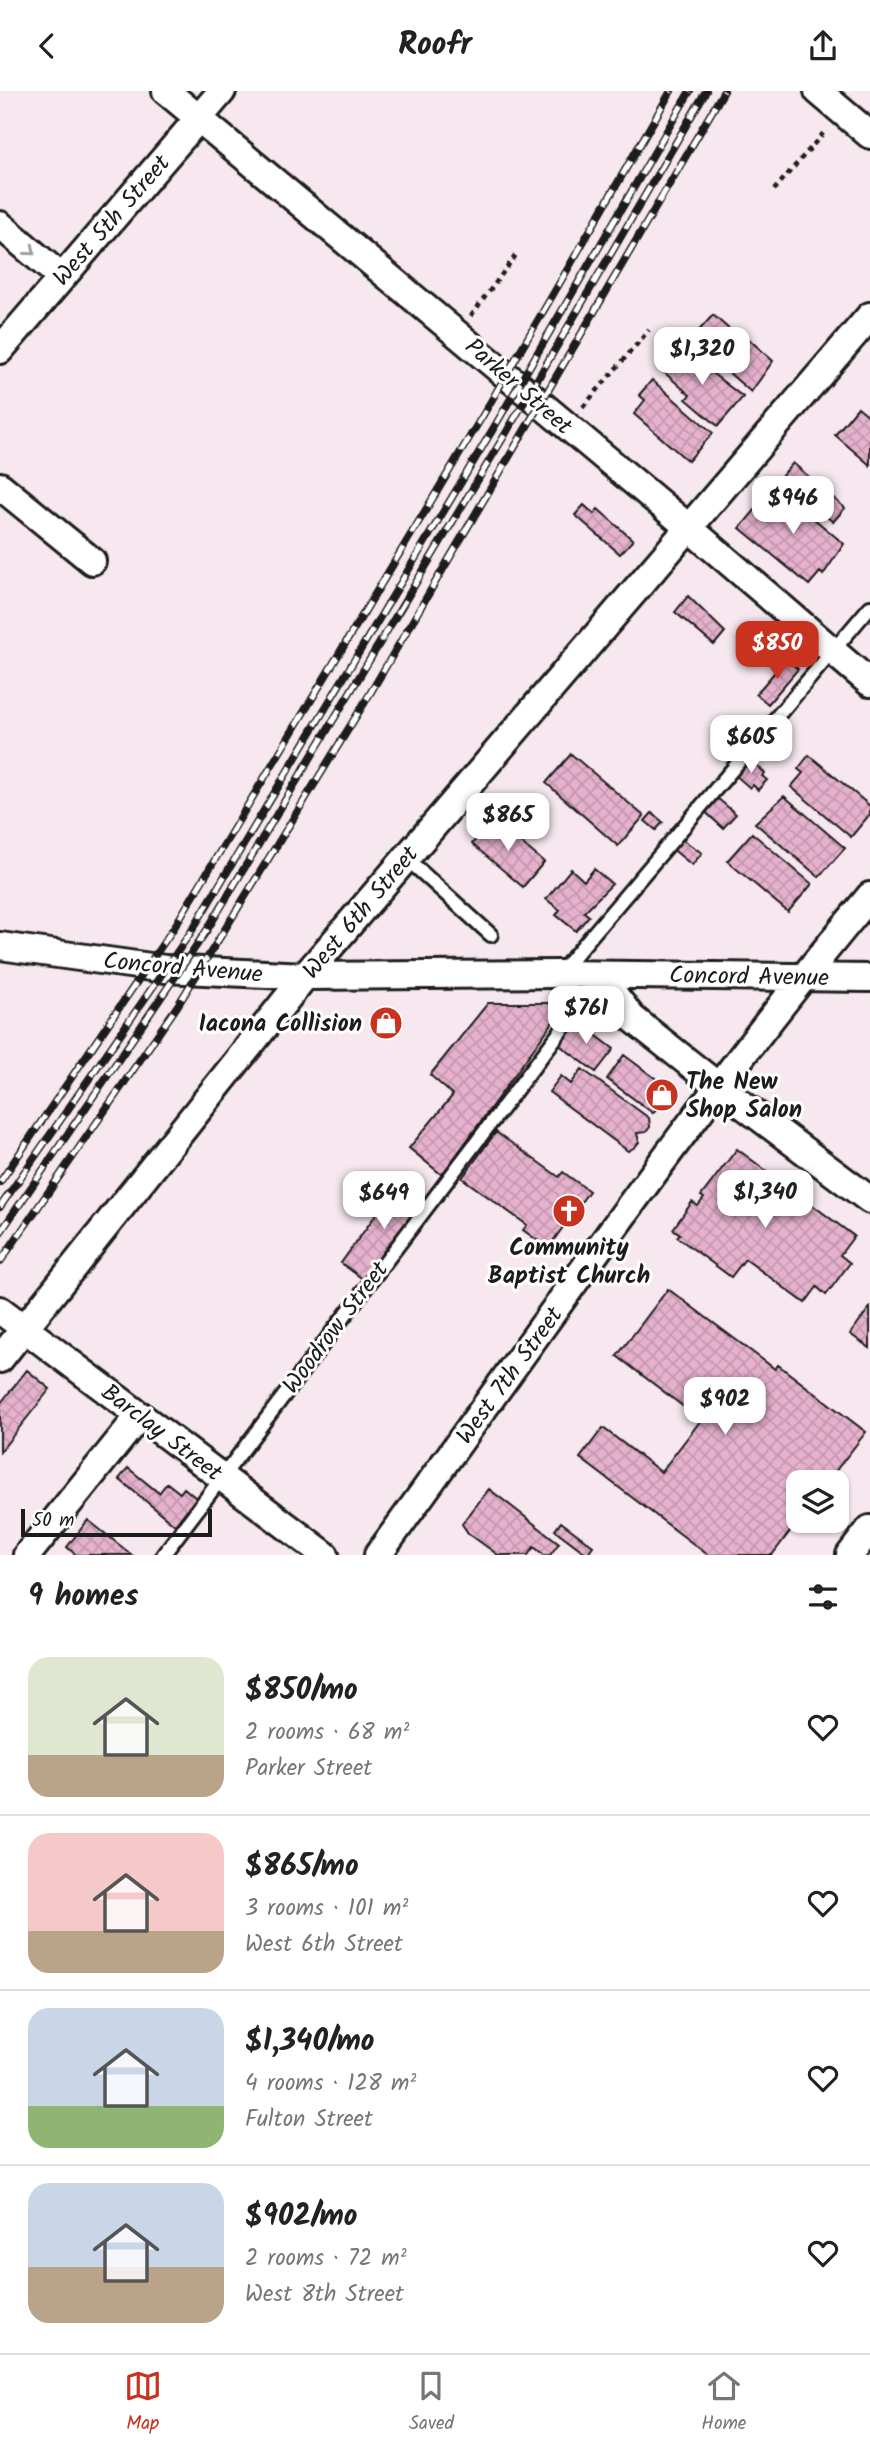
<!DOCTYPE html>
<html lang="en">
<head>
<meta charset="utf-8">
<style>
  body { margin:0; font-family:Kalam,sans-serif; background:#f6f6f6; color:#222; height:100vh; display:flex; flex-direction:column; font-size:26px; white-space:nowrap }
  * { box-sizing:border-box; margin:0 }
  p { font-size:23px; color:#767676 }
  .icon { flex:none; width:38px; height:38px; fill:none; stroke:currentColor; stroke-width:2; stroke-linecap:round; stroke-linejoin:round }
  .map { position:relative; height:1464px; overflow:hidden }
  .sheet { display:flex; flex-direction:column; background:#fff; flex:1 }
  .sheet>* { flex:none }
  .controls { position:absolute; left:786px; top:1379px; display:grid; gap:14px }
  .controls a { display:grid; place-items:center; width:63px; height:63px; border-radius:14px; background:#fff; box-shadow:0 2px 5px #0004; font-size:35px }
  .scale { position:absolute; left:21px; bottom:18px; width:191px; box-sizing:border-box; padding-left:7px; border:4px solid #1c1c1c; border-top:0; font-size:19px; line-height:24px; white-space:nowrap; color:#1c1c1c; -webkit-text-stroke:5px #fff; paint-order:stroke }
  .price { position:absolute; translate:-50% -60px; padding:0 16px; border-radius:14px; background:#fff; color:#222; font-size:23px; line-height:46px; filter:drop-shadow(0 2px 4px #0008) }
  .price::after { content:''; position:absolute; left:50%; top:42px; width:21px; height:16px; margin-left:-10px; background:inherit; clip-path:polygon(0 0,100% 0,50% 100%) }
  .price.current { background:#c8321e; color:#fff }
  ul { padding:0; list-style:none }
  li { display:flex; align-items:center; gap:21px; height:175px; padding:0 28px }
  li+li { border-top:2px solid #e0e0e0 }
  li span { display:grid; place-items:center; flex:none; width:196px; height:140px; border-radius:21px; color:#555 }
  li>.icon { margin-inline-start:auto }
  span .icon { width:84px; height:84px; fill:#fffc; stroke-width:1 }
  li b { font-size:30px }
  h2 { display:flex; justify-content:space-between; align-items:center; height:84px; padding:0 28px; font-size:30px }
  header { display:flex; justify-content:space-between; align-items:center; height:91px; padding:0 28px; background:#fff; font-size:32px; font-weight:600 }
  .dock { display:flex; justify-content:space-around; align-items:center; height:98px; border-top:2px solid #e0e0e0; background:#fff; font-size:19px; color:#767676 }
  .dock a { display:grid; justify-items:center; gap:4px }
  .dock .current { color:#c8321e }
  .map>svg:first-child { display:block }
</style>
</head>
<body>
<header><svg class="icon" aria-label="back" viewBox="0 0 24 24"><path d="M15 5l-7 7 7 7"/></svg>Roofr<svg class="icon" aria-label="share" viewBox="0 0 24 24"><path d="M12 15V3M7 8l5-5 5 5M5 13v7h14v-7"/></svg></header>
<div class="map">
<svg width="870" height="1464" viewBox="0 0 870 1464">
  <defs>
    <pattern id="building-cross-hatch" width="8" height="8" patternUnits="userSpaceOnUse" patternTransform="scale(1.75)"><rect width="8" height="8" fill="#e5b1cd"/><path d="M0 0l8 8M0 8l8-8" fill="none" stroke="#c498af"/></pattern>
  </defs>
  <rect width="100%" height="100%" fill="#f7e8f0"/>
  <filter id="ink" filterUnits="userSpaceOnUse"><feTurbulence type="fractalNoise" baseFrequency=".0143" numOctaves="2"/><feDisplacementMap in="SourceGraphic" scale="14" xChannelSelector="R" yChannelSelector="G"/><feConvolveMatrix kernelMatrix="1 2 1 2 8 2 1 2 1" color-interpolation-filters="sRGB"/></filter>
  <g filter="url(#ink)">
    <path fill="url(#building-cross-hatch)" stroke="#1c1c1c" stroke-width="2" d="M713 224 738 246 742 242 773 270 751 301 713 268 716 264 694 245Z
      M682 259 743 306 718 335 686 308 690 304 658 276 667 266 672 270Z
      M652 289 713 342 688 370 634 323 645 309 639 304Z
      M858 316 870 326V374L835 344Z
      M793 372 845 417 833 431 781 386Z
      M775 395 844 453 823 484 820 481 809 494 740 437Z
      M584 414 594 423 598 418 633 449 620 463 575 424Z
      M688 505 725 541 714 554 675 521Z
      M786 568 798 578 768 613 756 603Z
      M571 663 644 725 618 755 546 692Z
      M809 664 870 715V723L851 746 791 696 803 682 798 678Z
      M749 667 765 682 762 685 767 689 758 699 753 694 750 697 734 683Z
      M784 705 845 757 819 786 755 732Z
      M716 706 736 723 723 737 701 717Z
      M652 722 663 731 656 739 645 730Z
      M493 728 544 771 523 796 472 753Z
      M752 742 812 793 788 821 727 770Z
      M680 747 702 762 692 774 671 757Z
      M571 778 584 790 594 778 612 793 584 821 589 825 576 840 556 824 560 819 546 808Z
      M488 912H553L561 920 442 1084 409 1057 453 1004 430 984Z
      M576 929 614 958 596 981 558 953Z
      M624 964 671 999 653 1022 607 988Z
      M582 978 649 1027 650 1036 646 1041 637 1042 639 1051 635 1056 628 1060 549 1001 561 985 571 993Z
      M496 1041 559 1086 563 1081 589 1100 548 1157 523 1139 527 1134 462 1087Z
      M737 1058 854 1145 840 1164 850 1172 826 1204 817 1196 805 1212 745 1168 731 1186 677 1146 680 1143 673 1138 692 1111 698 1115 704 1107 701 1105Z
      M401 1089 428 1109 367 1191 341 1172Z
      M668 1198 775 1278 778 1274 866 1341 827 1391H798V1430L772 1464H708L580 1367 603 1337 661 1381 701 1329 617 1265Z
      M870 1216V1257L850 1243Z
      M27 1279 50 1298 0 1361V1313Z
      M128 1377 159 1402 167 1392 180 1402 184 1397 196 1407 175 1434 119 1388Z
      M489 1398 559 1452 550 1464H544L534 1456 528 1464H498L468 1442 462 1433Z
      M88 1429 132 1464H76L67 1456Z
      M561 1431 593 1455 587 1463 555 1439Z"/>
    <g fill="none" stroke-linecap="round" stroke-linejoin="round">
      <defs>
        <path id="service" d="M406 767 491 844
          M559 883 870 516
          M163 1464 579 916 599 884"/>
        <path id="minor" d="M166 0 688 436 870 592
          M818 0 870 44
          M0 134 61 186
          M0 259 222 0
          M0 395 92 470
          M0 855 165 878 305 885 558 883 870 887
          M599 884 632 927 719 996 870 1109
          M0 1219 325 1464
          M0 1268 305 885 870 225
          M27 1464 140 1324
          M378 1464C539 1243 694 1015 870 805
          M850 1464 870 1438"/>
      </defs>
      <use href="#service" stroke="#1c1c1c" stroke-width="18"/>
      <use href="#minor" stroke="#1c1c1c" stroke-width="32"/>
      <path stroke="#1c1c1c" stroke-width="4.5" stroke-dasharray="5 5" stroke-linecap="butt" d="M774 99 826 39
        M471 225 516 164
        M583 316 649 239"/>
      <use href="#service" stroke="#fff" stroke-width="12"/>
      <use href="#minor" stroke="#fff" stroke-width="26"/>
      <defs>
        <path id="rail" d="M0 1091 175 835 483 324 671 0
          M0 1116 191 841 496 333 690 0
          M0 1142 207 839 506 342 706 0
          M0 1171 178 914 222 843 365 611 724 0"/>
      </defs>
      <use href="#rail" stroke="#1c1c1c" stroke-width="8"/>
      <use href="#rail" stroke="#fff" stroke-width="5" stroke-dasharray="16" stroke-linecap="butt"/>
    </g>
    <defs><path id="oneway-chevron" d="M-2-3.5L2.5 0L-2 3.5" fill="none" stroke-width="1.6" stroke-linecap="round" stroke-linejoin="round" transform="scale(1.75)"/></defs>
    <use stroke="#999" href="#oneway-chevron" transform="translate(31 160) rotate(40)"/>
  </g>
  <defs>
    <symbol id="shop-disc" viewBox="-11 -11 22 22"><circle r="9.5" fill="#c8321e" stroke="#fff"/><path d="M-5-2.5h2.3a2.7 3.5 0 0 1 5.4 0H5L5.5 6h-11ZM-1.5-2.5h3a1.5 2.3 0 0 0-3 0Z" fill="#fff"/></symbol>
    <symbol id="church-disc" viewBox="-11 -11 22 22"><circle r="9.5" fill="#c8321e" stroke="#fff"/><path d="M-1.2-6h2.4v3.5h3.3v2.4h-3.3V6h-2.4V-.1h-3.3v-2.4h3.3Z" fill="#fff"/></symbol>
  </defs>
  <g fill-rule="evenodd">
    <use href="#shop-disc" x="367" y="913" width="38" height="38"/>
    <use href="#shop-disc" x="643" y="985" width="38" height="38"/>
    <use href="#church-disc" x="550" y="1101" width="38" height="38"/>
  </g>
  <g text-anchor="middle" stroke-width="6" stroke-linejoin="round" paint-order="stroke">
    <g font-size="24" fill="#1c1c1c" stroke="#fff">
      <text transform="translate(111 129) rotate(-49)" y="8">West 5th Street</text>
      <text transform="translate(519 295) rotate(41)" y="8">Parker Street</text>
      <text transform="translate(360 821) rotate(-50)" y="8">West 6th Street</text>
      <text transform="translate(183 876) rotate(5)" y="8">Concord Avenue</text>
      <text transform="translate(749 885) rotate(1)" y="8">Concord Avenue</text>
      <text transform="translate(335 1236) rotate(-53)" y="8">Woodrow Street</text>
      <text transform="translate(509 1284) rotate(-54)" y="8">West 7th Street</text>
      <text transform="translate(162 1341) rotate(37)" y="8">Barclay Street</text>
    </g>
    <g font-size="24" font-weight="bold" fill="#1c1c1c" stroke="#fff" text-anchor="end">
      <text x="362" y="940">Iacona Collision</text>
      <text x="686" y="998" text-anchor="start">The New<tspan x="686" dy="28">Shop Salon</tspan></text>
      <text x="569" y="1164" text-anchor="middle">Community<tspan x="569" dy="28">Baptist Church</tspan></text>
    </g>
  </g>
</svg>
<div class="controls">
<a><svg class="icon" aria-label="layers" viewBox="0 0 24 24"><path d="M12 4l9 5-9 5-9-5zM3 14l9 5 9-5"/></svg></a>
</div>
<div class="scale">50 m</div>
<b class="price" style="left:702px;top:296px">$1,320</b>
<b class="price" style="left:793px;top:445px">$946</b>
<b class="price current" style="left:777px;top:590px">$850</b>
<b class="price" style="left:751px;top:684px">$605</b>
<b class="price" style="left:508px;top:762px">$865</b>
<b class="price" style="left:586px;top:955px">$761</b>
<b class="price" style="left:765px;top:1139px">$1,340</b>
<b class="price" style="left:384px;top:1140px">$649</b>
<b class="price" style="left:725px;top:1346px">$902</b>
</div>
<section class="sheet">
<h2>9 homes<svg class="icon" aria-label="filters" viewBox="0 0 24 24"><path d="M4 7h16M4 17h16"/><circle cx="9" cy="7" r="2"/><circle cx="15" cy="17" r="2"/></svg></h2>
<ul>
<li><span style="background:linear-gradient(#dfe7d0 70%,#b9a48a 0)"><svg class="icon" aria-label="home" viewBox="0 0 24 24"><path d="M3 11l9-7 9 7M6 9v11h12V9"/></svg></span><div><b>$850/mo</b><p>2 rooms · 68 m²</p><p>Parker Street</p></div><svg class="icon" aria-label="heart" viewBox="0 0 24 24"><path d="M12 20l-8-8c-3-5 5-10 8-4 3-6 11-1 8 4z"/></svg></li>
<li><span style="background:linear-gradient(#f6c9c9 70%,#b9a48a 0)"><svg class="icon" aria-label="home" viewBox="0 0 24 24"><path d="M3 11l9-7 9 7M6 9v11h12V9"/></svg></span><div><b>$865/mo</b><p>3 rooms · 101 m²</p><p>West 6th Street</p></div><svg class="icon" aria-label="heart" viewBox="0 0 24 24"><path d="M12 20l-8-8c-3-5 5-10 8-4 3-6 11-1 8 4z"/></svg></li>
<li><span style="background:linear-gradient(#c9d6e8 70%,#8fb573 0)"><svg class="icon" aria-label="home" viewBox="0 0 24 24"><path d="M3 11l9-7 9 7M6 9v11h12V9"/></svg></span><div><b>$1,340/mo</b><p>4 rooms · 128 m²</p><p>Fulton Street</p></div><svg class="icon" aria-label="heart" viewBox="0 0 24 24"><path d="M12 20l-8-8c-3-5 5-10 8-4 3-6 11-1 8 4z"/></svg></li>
<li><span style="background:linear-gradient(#c9d6e8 60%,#b9a48a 0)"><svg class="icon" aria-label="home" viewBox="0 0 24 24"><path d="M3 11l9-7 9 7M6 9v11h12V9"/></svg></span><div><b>$902/mo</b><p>2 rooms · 72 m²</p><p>West 8th Street</p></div><svg class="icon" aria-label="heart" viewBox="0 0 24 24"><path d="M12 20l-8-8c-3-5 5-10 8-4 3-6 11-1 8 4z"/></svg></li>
</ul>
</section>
<nav class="dock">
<a class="current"><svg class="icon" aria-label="map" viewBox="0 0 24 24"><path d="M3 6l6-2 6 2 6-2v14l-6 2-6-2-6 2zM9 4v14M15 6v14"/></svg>Map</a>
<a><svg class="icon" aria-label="saved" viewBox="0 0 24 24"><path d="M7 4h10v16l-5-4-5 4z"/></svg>Saved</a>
<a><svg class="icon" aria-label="home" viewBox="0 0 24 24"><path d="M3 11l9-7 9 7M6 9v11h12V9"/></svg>Home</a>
</nav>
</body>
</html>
